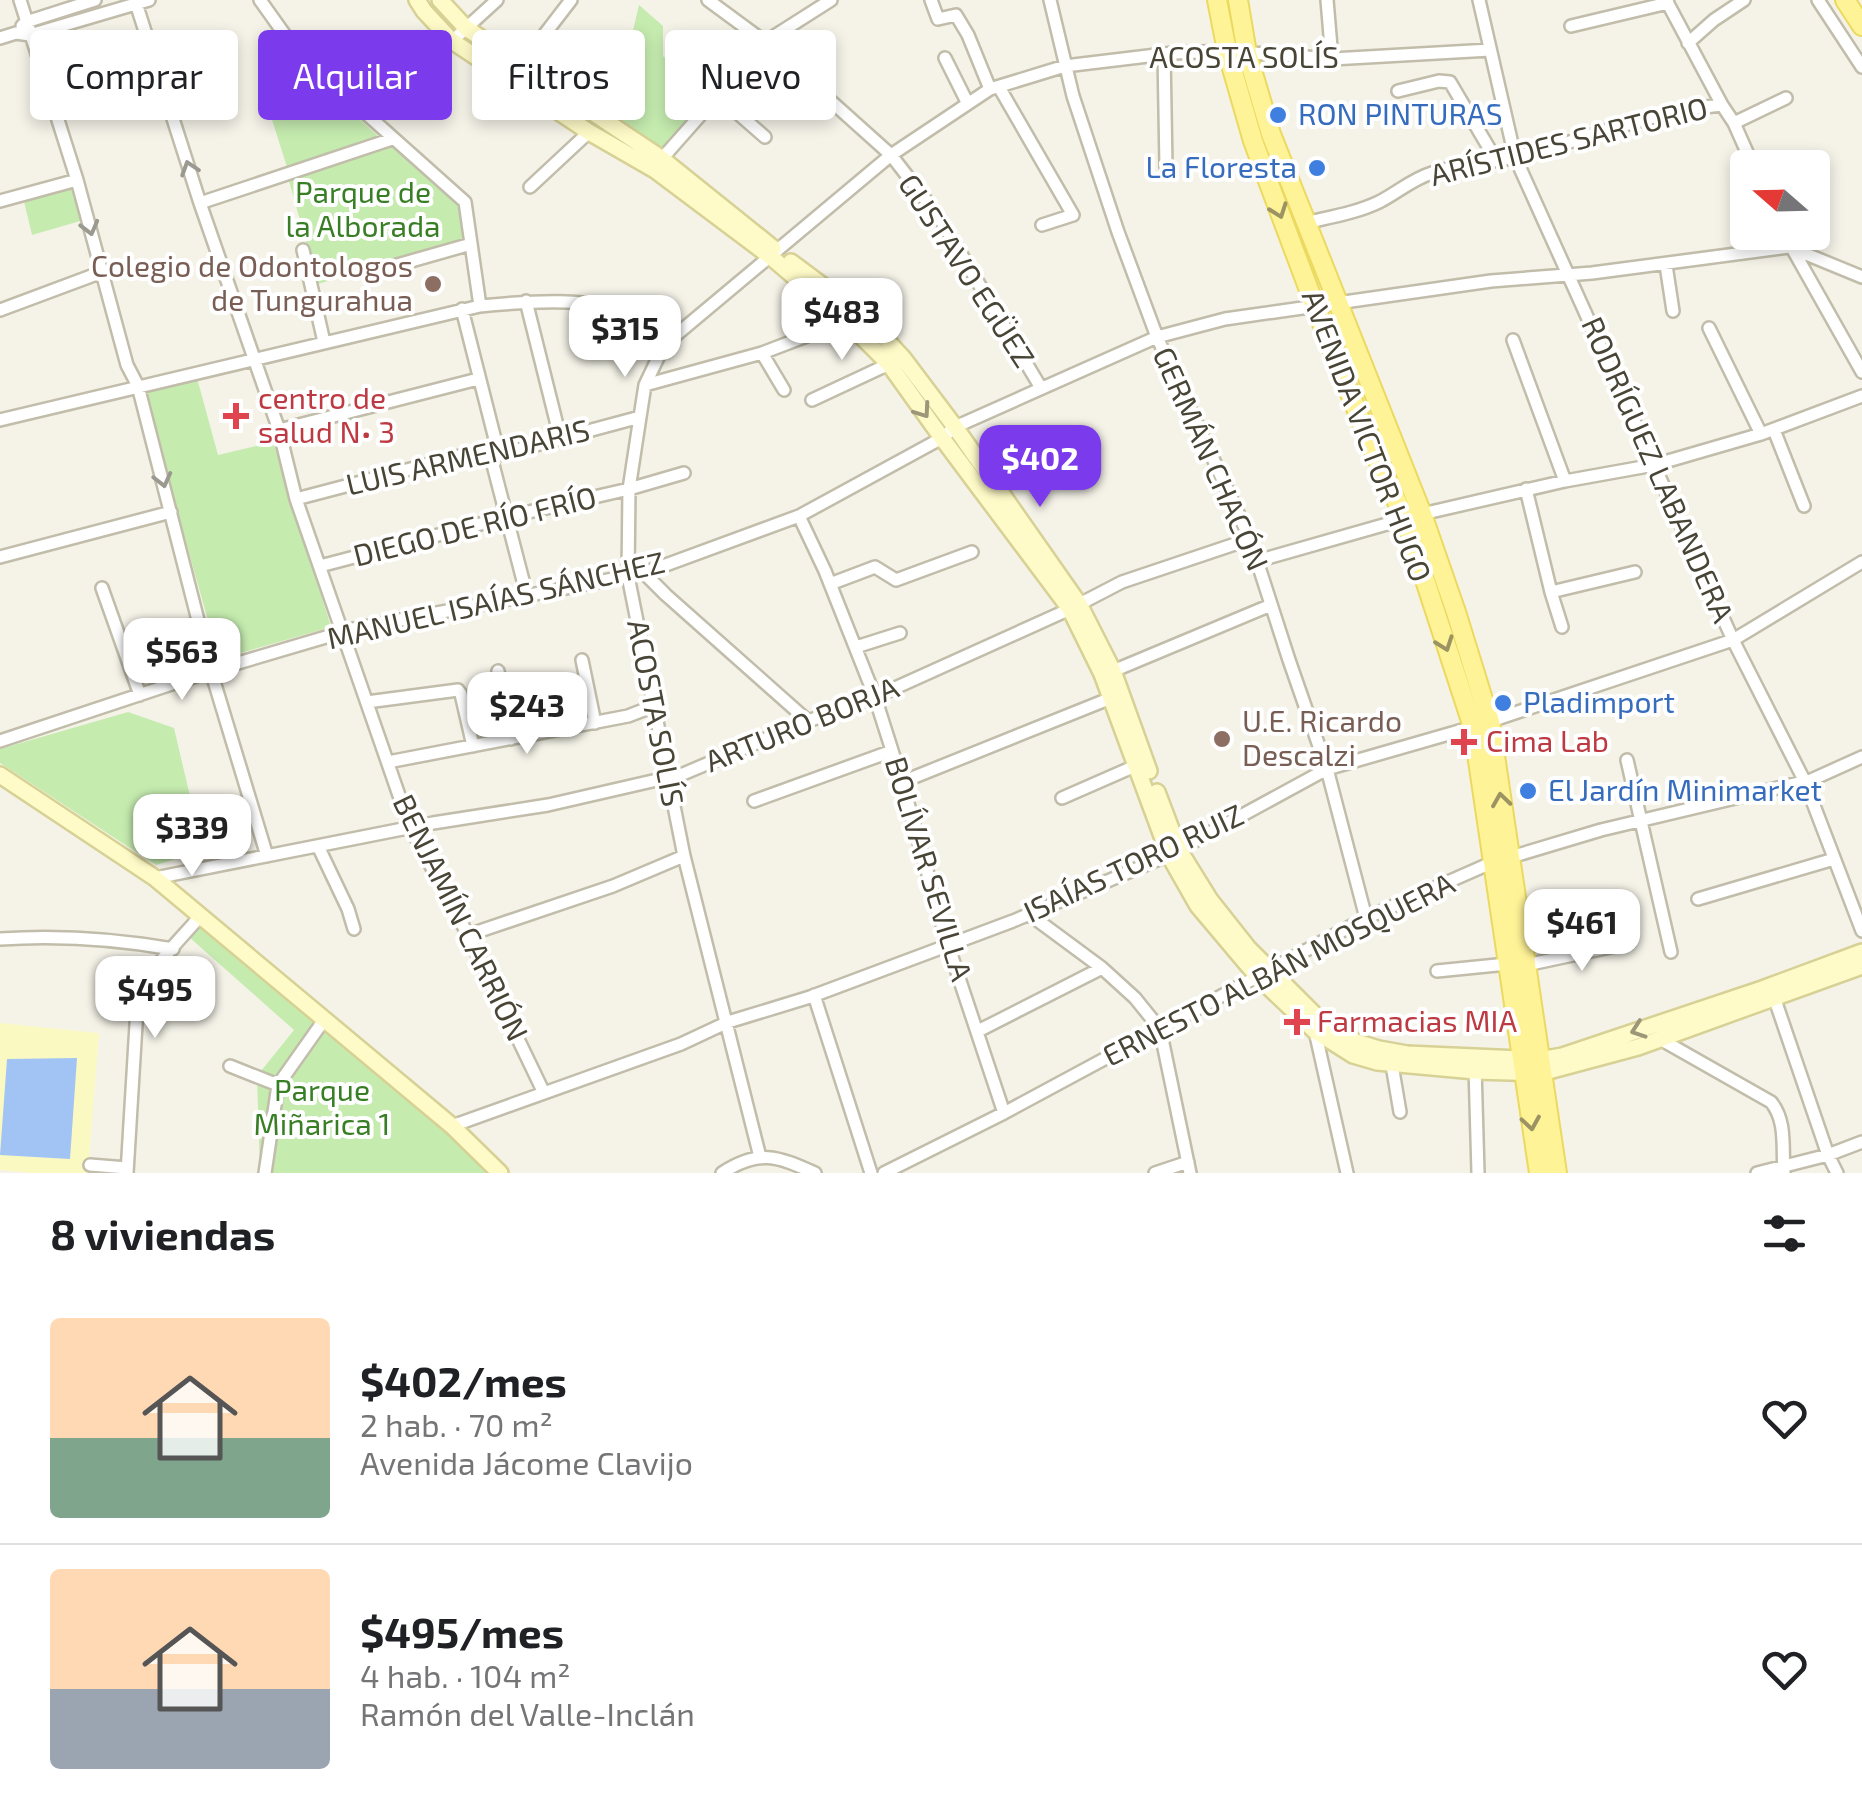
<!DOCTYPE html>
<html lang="es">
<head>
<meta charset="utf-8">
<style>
  body { margin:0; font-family:"Exo 2",sans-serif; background:#f2f2f2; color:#202124; height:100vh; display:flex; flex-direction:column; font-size:38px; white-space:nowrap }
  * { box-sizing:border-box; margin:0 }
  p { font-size:32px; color:#757577 }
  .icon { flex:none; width:55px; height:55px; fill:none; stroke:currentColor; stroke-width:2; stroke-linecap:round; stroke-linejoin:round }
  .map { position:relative; height:1173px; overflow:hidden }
  .details { display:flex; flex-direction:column; background:#fff; flex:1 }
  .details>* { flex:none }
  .top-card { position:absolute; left:30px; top:30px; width:1000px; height:90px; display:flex; gap:20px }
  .needle { width:65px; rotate:290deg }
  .fabs { position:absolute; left:1730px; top:150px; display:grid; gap:20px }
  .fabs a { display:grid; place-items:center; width:100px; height:100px; border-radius:10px; background:#fff; box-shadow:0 5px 15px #0003; font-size:50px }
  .price { position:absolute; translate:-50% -85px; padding:0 22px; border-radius:20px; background:#fff; color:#222; font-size:32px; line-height:65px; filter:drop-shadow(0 2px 5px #0008) }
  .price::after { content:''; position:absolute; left:50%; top:60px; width:30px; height:22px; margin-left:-15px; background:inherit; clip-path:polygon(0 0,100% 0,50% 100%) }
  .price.active { background:#7c3aed; color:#fff }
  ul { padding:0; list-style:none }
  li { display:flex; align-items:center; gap:30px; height:250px; padding:0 50px }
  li+li { border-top:2px solid #e0e0e0 }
  li span { display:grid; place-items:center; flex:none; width:280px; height:200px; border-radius:10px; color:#555 }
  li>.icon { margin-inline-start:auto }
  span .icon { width:120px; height:120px; fill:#fffc; stroke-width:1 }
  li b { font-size:42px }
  h2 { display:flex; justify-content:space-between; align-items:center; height:120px; padding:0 50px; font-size:42px }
  .pill { padding:0 35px; border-radius:10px; background:#fff; box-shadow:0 5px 15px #0003; font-size:35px; line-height:90px }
  .pill.active { background:#7c3aed; color:#fff }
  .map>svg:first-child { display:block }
</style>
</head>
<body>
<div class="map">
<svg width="1862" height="1173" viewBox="0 0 1862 1173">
  <rect width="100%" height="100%" fill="#f5f3e8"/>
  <path fill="#c5ebaf" d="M639 5 663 26V56L703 99 662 151 613 115Z
    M299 64 379 137 287 167 259 79Z
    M390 143 460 206 467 240 318 284 287 174Z
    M76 181 87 219 32 235 23 197Z
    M197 378 218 455 273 442 331 627 219 659 144 394Z
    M128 712 174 728 193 809 229 803 242 839 156 865 0 763V749Z
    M202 921 371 1062 492 1173H260L257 1076 294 1030 189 937Z"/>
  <path fill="#fbf9c2" d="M0 1023 99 1033 88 1173H30L0 1170Z"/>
  <path fill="#a1c4f5" d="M77 1058 70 1159 0 1155 7 1059Z"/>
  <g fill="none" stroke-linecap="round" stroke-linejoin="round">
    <defs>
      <path id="street" d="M20 0 77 180 127 365 138 386 211 671 267 856
        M135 0 200 203 279 430 296 499 410 827 468 935 544 1093
        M260 0 297 52 465 202 480 306
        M708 0 765 42 891 155 939 217 1041 388
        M931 0 938 19 956 15 968 35 990 89
        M1050 0 1073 96 1118 232 1157 337 1250 539 1289 660 1327 769 1366 918
        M1327 0 1332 59
        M1479 0 1515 157 1733 640 1805 782 1862 931
        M1666 0 1722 105 1734 123 1754 168
        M1818 0 1862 67
        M22 26 26 22 95 0
        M1571 26 1668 3
        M0 38 16 33 30 35 149 0
        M452 41 497 0
        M1688 43 1714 20 1744 0
        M1164 54 1166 167
        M945 58 967 102
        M521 65 571 0
        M675 66 712 102
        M999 87 1073 215 1042 225
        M1398 91 1439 81 1450 82 1496 160
        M717 95 765 137
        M1734 123 1786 98
        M659 162 765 42 831 0
        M1812 173 1821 169
        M530 187 589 132
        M0 201 77 180
        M200 203 392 139
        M1305 223C1330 217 1356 213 1379 202 1397 193 1412 179 1432 173 1459 165 1488 163 1515 157 1584 141 1650 111 1722 105
        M1783 232 1862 372
        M303 250 324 342
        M1666 265 1673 311
        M383 269 471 244
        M526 301 560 437
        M591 305 603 352
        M462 309 499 455
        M0 310 102 272
        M1709 328 1761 434
        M1513 340 1565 481
        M762 353 784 390
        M645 385 762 353 846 321
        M812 400 889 364
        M0 420 480 306C520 302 601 295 636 317 647 324 655 335 664 345
        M279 430 478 379
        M1774 430 1804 506
        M491 457 527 596
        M1526 489 1551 592 1562 627
        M296 499 479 451 491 457 640 417
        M799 516 825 571 875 697 902 782 948 945 1004 1113
        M0 557 171 512
        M1257 561 1422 514 1565 481 1654 465 1761 434 1862 396
        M320 566 507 517 629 489 684 473
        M644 573 666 595 808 721
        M830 584 875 567 896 580 972 552
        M102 588 140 695
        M1551 592 1635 572
        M856 647 900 633
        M582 660 595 723
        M498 671 511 739
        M1113 671 1271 605
        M367 702 458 690 461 694 473 746
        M0 741 211 671 353 629 644 573 799 516 942 438 955 427 1157 337 1225 319 1491 281 1592 273 1789 247 1862 277
        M1627 760 1671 952
        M388 762 628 716 654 706
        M902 782 1111 698
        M1062 798 1142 763
        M754 801 892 751
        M318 846 348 909 354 929
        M155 878 433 823 548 805 683 774 808 721 875 697 1070 609 1122 582 1250 539
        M1698 899 1834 859
        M1029 914 1102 968 1135 998 1160 1029 1190 1173
        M468 935 613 886 684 856
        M0 939C58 935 116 939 173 949
        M1526 965 1629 943
        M1437 971 1507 964
        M1773 994 1828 1155 1837 1173
        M814 995 871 1173
        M1315 1026V1031L1347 1173
        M978 1031 1102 968
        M1660 1039 1771 1102C1787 1121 1782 1149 1784 1173
        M1392 1065 1400 1112
        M230 1066 278 1085
        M1475 1067 1478 1173
        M452 1126 681 1044 728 1022 810 997 1013 921 1169 855 1327 769 1473 727 1733 640 1862 562
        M760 1157 684 856 628 576 629 489 640 417 645 385 664 345 891 155 990 89 1065 66 1173 53 1227 51 1332 59 1490 50
        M90 1165 127 1168
        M127 1173 137 1008C145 971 177 944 201 915
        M265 1173 278 1085 324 1020
        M722 1173C759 1149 777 1156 815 1173
        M884 1173 1004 1113 1366 918 1491 863 1601 830 1811 780 1862 757
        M1155 1173 1188 1162
        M1757 1173 1828 1155 1862 1142"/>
      <path id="secondary" d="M417 0 424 11 452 41 589 132 655 170 771 257 846 321 889 364 942 438 1070 609 1102 674 1169 855 1198 906 1257 976 1315 1031 1353 1055 1377 1062 1475 1071 1541 1073 1638 1047 1862 966
        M440 0 466 28 661 158 773 248
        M791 262 854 309 880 333 903 358 955 427 1079 604 1113 671 1149 771
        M0 775 155 878 452 1126 500 1173
        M1157 792 1179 850 1210 900 1248 948 1317 1017 1356 1042 1379 1049 1407 1054 1540 1060 1562 1056 1762 989 1862 952"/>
      <path id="primary" d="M1217 0 1227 51 1253 141 1315 306 1369 441 1405 519 1473 727 1539 1173
        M1238 0 1247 53 1271 134 1422 514 1456 612 1490 722 1557 1173
        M1845 0 1862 26"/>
    </defs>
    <use href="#street" stroke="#c1bdaa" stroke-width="16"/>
    <use href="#secondary" stroke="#d7d195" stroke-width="20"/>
    <use href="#primary" stroke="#ebd960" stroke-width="22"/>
    <use href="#street" stroke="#fff" stroke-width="11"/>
    <use href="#secondary" stroke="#fffbc8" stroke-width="15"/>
    <use href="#primary" stroke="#fff397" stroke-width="18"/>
  </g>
  <defs><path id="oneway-chevron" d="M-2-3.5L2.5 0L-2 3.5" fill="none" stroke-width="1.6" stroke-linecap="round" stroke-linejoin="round" transform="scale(2.5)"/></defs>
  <g stroke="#9b9990">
    <use href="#oneway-chevron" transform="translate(189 168) rotate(-108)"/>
    <use href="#oneway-chevron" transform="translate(90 228) rotate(75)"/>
    <use href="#oneway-chevron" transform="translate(163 480) rotate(76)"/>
  </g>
  <g stroke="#9b9362">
    <use href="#oneway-chevron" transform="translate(1279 211) rotate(70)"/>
    <use href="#oneway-chevron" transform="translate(1445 644) rotate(70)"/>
    <use href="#oneway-chevron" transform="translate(1501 800) rotate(-98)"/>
    <use href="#oneway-chevron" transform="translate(1531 1123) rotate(81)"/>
  </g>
  <g stroke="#9b9778">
    <use href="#oneway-chevron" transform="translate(923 411) rotate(55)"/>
    <use href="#oneway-chevron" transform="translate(1638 1030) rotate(161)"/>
  </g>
  <g fill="#3f7fe0" stroke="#fff" stroke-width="4">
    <circle cx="1278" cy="115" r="10"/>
    <circle cx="1317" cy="168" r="10"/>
    <circle cx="1503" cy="703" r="10"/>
    <circle cx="1528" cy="791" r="10"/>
  </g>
  <g fill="#8d6e63" stroke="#fff" stroke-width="4">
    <circle cx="433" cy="284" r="10"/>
    <circle cx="1222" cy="739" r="10"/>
  </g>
  <g fill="#e0444e" stroke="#fff" stroke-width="4">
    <path d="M231 401h10v10h10v10h-10v10h-10v-10h-10v-10h10z"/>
    <path d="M1459 727h10v10h10v10h-10v10h-10v-10h-10v-10h10z"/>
    <path d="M1292 1007h10v10h10v10h-10v10h-10v-10h-10v-10h10z"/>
  </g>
  <g text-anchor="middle" stroke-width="8" stroke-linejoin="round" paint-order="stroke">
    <g font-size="30" fill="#494536" stroke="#fff">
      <text x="1244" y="68">ACOSTA SOLÍS</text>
      <text transform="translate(1569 142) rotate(-14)" y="10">ARÍSTIDES SARTORIO</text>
      <text transform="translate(966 271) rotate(57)" y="10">GUSTAVO EGÜEZ</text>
      <text transform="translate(1366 436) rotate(69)" y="10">AVENIDA VICTOR HUGO</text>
      <text transform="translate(468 458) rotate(-13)" y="10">LUIS ARMENDARIS</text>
      <text transform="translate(1210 459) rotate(66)" y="10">GERMÁN CHACÓN</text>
      <text transform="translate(1657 470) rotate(66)" y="10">RODRÍGUEZ LABANDERA</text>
      <text transform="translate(475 527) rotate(-14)" y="10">DIEGO DE RÍO FRÍO</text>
      <text transform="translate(496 601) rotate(-13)" y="10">MANUEL ISAÍAS SÁNCHEZ</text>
      <text transform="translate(655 713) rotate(79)" y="10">ACOSTA SOLÍS</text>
      <text transform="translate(802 725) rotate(-22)" y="10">ARTURO BORJA</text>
      <text transform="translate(1134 864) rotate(-25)" y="10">ISAÍAS TORO RUIZ</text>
      <text transform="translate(928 869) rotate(73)" y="10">BOLÍVAR SEVILLA</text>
      <text transform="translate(460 918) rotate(64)" y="10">BENJAMÍN CARRIÓN</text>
      <text transform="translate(1279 970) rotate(-27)" y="10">ERNESTO ALBÁN MOSQUERA</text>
    </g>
    <g font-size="30" fill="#366cbe" stroke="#fff" text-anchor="start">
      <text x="1298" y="125">RON PINTURAS</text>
      <text x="1297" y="178" text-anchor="end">La Floresta</text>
      <text x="1523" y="713">Pladimport</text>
      <text x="1548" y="801">El Jardín Minimarket</text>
    </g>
    <g font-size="30" fill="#387e25" stroke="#fff">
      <text x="363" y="203">Parque de<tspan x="363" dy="34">la Alborada</tspan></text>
      <text x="322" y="1101">Parque<tspan x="322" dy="34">Miñarica 1</tspan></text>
    </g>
    <g font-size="30" fill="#785e54" stroke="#fff" text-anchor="end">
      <text x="413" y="277">Colegio de Odontologos<tspan x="413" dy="34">de Tungurahua</tspan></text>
      <text x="1242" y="732" text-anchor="start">U.E. Ricardo<tspan x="1242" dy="34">Descalzi</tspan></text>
    </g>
    <g font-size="30" fill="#be3a42" stroke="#fff" text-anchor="start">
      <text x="258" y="409">centro de<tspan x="258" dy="34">salud N• 3</tspan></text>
      <text x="1486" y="752">Cima Lab</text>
      <text x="1317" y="1032">Farmacias MIA</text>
    </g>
  </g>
</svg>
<div class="fabs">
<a><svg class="needle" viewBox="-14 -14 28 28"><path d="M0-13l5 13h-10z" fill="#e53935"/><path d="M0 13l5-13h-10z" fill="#757577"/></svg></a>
</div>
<b class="price" style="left:842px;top:363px">$483</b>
<b class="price" style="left:625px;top:380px">$315</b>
<b class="price active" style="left:1040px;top:510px">$402</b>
<b class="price" style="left:182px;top:703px">$563</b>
<b class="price" style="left:527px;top:757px">$243</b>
<b class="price" style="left:192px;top:879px">$339</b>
<b class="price" style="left:1582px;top:974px">$461</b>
<b class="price" style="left:155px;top:1041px">$495</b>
<div class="top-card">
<a class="pill">Comprar</a>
<a class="pill active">Alquilar</a>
<a class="pill">Filtros</a>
<a class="pill">Nuevo</a>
</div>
</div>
<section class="details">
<h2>8 viviendas<svg class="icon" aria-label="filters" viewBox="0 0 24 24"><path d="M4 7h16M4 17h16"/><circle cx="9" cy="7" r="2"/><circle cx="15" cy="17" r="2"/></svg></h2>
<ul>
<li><span style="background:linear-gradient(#ffd9b3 60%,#7fa58c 0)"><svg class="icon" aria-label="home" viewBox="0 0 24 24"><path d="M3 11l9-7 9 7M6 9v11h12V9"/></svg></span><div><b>$402/mes</b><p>2 hab. · 70 m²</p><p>Avenida Jácome Clavijo</p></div><svg class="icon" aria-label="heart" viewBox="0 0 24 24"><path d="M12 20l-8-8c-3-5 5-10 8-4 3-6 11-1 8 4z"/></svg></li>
<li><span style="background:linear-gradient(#ffd9b3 60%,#9aa5b1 0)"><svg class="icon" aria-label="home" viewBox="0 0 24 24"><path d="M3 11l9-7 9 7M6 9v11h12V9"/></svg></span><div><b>$495/mes</b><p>4 hab. · 104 m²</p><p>Ramón del Valle-Inclán</p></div><svg class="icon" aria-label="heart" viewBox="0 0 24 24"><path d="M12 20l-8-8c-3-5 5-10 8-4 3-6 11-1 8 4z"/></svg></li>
</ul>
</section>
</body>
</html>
